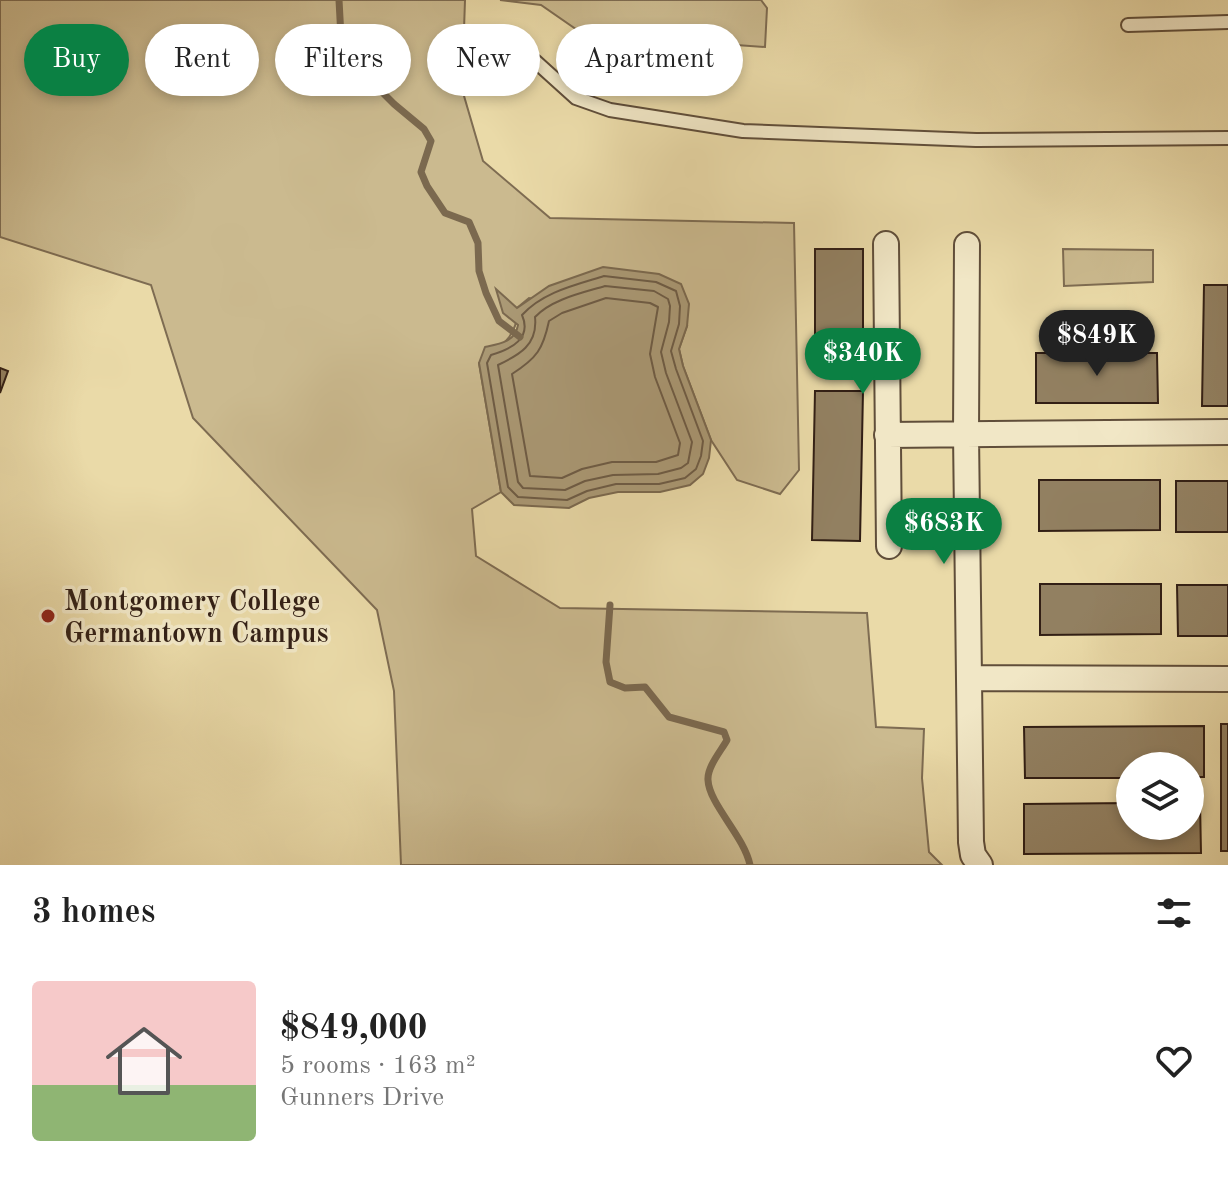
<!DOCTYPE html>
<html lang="en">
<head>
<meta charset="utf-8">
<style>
  body { margin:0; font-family:"Old Standard TT",serif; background:#f2f2f2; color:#222; height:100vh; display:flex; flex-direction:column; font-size:30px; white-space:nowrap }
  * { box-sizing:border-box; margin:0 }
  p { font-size:26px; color:#767676 }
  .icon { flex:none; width:44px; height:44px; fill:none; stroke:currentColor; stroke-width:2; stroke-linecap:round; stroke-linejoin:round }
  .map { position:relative; height:865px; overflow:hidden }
  .side { display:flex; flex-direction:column; background:#fff; flex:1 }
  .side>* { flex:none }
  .banner { position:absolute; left:24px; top:24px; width:800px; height:72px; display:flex; gap:16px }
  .tools { position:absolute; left:1116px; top:752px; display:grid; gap:16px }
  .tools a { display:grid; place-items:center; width:88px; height:88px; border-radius:50%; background:#fff; box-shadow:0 4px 12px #0003; font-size:40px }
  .price { position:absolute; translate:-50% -68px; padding:0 18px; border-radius:28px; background:#0b8043; color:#fff; font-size:26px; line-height:52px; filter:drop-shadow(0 2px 4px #0008) }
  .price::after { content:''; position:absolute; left:50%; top:48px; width:24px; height:18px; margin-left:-12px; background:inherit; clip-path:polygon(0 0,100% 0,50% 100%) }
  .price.current { background:#222; color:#fff }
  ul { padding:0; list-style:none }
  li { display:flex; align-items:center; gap:24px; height:200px; padding:0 32px }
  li+li { border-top:2px solid #e0e0e0 }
  li span { display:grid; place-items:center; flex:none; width:224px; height:160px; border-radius:8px; color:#555 }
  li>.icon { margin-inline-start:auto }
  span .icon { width:96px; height:96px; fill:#fffc; stroke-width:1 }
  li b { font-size:34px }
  h2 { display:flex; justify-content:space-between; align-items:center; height:96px; padding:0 32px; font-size:34px }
  .chip { padding:0 28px; border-radius:36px; background:#fff; box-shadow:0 4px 12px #0003; font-size:28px; line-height:72px }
  .chip.current { background:#0b8043; color:#fff }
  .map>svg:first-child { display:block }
</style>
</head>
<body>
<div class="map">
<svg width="1228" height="865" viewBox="0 0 1228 865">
  <rect width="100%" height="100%" fill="#eadaa8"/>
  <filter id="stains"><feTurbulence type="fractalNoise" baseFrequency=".0025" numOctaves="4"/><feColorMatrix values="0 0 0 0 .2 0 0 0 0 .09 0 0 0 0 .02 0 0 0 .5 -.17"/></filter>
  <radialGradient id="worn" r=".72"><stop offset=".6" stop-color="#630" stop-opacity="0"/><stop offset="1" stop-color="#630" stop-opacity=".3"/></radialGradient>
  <path fill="#cbba8f" stroke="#7e6c52" stroke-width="2" d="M0 0H465L462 89 483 161 550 218 794 223 799 470 780 494 737 480 711 440 683 366 679 349 687 326 529 298 517 308C519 337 500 347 479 363L501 492 472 509 476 556 560 608 867 613 876 727 924 729 922 778 929 852 942 865H401L394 691 377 610 193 418 151 285 0 237Z
    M500 0H761L767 8 765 47 583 34 541 5Z
    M1063 249 1153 250V282L1064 286Z"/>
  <path fill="#ab9a76" stroke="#7b694f" stroke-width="2" d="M603 267 659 274 681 284 689 304 687 326 679 349 683 366 711 440 709 458 703 474 690 485 660 492H618L589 498 569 508 514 505 501 492 479 363 485 347C500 344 515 342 518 325L503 313 496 289 517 308 549 286Z"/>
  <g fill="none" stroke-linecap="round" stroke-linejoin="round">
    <path stroke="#6e5c46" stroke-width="2" d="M604 276 656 282 676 291 680 306 679 324 671 351 676 369 703 441 701 456 696 469 685 478 659 484H616L587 491 567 500 518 497 508 487 487 363 491 355C512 349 532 338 522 315 543 292 575 285 604 276Z
      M605 286 654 291 668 299 670 306 669 322 661 352 666 373 692 442 688 463 681 468 658 474 613 475 585 481 565 490 523 488 518 482 498 365C519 355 538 345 535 317 552 299 582 293 605 286Z
      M606 298 650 303 658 307 650 354 655 377 680 443 678 455 656 462H612L582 469 562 478 530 476 512 374C537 358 543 349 549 321L562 313Z"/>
    <path stroke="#7b694f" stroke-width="7" d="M339 0 341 37 351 61 394 104 424 129 431 141 421 172 427 186 445 213 469 222 478 243 479 271 486 293 499 321 520 337
      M610 605 606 662 610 682 625 688 645 687 669 717 724 732 727 740C721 751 707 767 708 780 709 804 744 836 750 865"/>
  </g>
  <path fill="#928061" stroke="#321f15" stroke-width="2" d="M815 249H863V373H815Z
    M1204 285H1228V406H1202Z
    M1036 353H1157L1158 403H1036Z
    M0 368 8 371 0 393Z
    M815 391H863L860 541 812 540Z
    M1039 480H1160V530L1039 531Z
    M1176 481H1228V532H1176Z
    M1040 584H1161V634L1040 635Z
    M1177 585H1228V636H1178Z
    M1221 724H1228V851H1221Z
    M1204 726V777H1190V766H1130V778H1025L1024 727Z
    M1190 802H1200L1201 853 1024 854V804L1130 803V826H1190Z"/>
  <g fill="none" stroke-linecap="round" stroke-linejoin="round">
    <defs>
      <path id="lane" d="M1128 25 1228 22
        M535 61 576 98 610 110 743 131 976 140 1228 138"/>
      <path id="street" d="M886 244 889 546
        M967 245 966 434 971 842 973 855 980 865
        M887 435 1228 432
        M969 678 1228 679"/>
    </defs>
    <use href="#lane" stroke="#604e3a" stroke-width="16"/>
    <use href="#street" stroke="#604e3a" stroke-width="28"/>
    <use href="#lane" stroke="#f1e7c6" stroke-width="12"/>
    <use href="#street" stroke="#f1e7c6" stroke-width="24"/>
  </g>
  <circle fill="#8f2418" stroke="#f1e7c6" stroke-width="3" cx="48" cy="616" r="8"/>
  <g text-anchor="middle" stroke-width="7" stroke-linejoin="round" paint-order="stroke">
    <g font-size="28" font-weight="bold" fill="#321f15" stroke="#f1e7c6" text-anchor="start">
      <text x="64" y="610">Montgomery College<tspan x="64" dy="32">Germantown Campus</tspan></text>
    </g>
  </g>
  <rect width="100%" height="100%" filter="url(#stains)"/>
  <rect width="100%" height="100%" fill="url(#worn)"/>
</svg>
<div class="tools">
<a><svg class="icon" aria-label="layers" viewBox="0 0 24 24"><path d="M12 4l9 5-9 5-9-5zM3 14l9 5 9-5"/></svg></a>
</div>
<b class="price current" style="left:1097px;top:378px">$849K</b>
<b class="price" style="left:863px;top:396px">$340K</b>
<b class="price" style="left:944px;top:566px">$683K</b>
<div class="banner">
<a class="chip current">Buy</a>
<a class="chip">Rent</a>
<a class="chip">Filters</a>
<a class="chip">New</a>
<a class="chip">Apartment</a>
</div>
</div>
<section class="side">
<h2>3 homes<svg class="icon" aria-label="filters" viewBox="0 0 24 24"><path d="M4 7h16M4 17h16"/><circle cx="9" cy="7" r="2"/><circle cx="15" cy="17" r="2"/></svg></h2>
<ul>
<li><span style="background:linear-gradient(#f6c9c9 65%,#8fb573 0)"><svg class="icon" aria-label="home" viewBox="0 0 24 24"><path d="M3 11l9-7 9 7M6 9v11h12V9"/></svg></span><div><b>$849,000</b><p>5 rooms · 163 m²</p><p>Gunners Drive</p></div><svg class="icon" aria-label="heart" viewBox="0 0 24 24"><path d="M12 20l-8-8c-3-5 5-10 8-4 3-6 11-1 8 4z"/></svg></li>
</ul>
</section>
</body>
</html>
